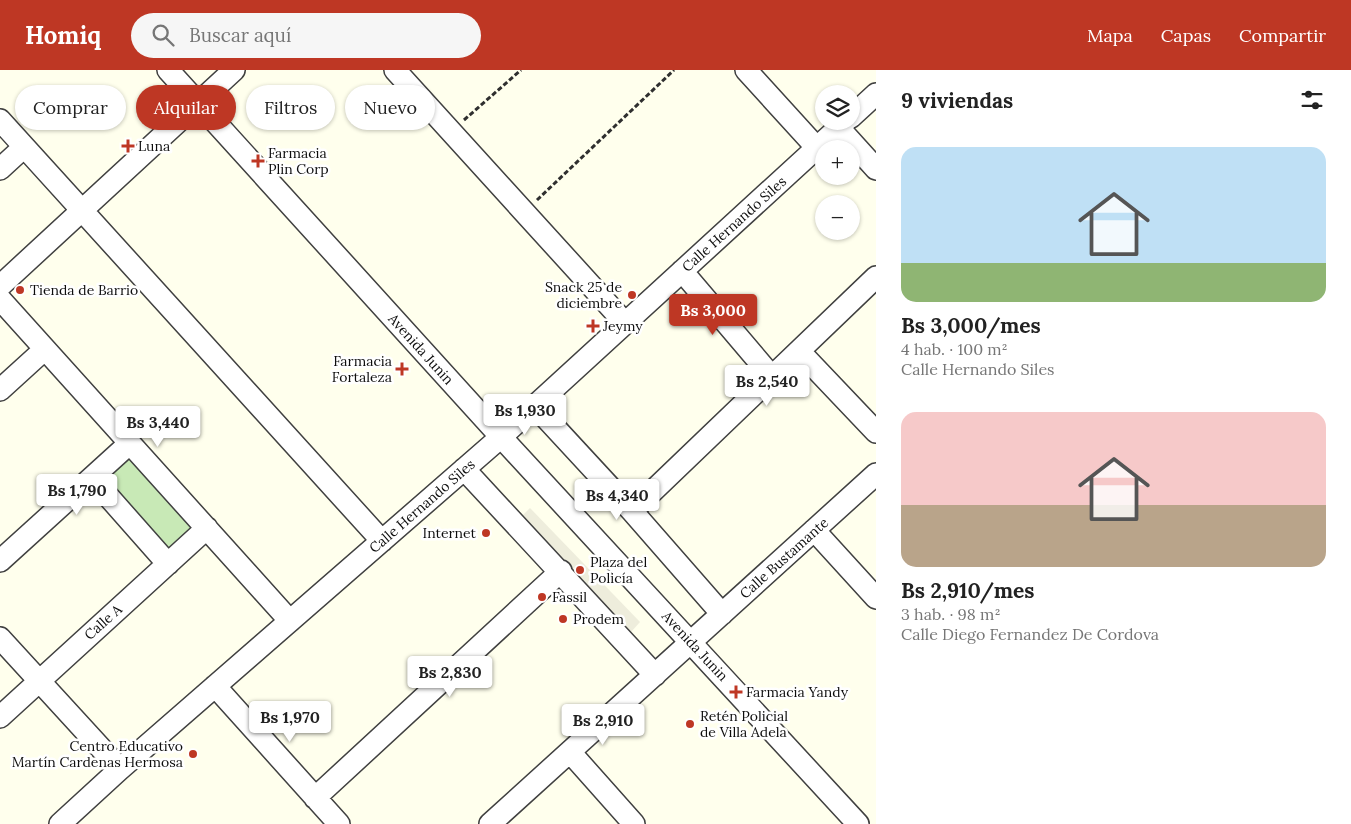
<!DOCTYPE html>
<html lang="es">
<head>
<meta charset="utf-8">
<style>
  body { margin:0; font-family:Lora,serif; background:#f6f6f6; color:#222; height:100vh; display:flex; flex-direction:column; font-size:19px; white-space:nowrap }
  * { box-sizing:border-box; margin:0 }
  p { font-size:16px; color:#767676 }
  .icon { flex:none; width:28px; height:28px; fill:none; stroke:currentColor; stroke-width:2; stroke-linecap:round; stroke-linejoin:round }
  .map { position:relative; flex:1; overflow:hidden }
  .panel { display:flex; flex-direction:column; background:#fff; width:475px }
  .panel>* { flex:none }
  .guide { position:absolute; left:15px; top:15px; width:475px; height:45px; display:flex; gap:10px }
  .fabs { position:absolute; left:815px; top:15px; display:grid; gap:10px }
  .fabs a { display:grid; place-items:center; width:45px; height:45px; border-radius:50%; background:#fff; box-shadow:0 1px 4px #0004; font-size:25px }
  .price { position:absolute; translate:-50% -42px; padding:0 11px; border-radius:5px; background:#fff; color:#222; font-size:16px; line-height:32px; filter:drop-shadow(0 1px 2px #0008) }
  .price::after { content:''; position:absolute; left:50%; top:30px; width:15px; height:11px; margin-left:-8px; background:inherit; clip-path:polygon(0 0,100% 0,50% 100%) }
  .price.active { background:#be3724; color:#fff }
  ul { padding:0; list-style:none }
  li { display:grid; align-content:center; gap:10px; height:265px; padding:0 25px }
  li span { display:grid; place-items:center; height:155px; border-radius:15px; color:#555 }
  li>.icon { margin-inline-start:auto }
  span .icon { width:90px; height:90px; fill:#fffc; stroke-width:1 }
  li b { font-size:21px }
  h2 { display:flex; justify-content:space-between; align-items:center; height:60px; padding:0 25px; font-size:21px }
  .chip { padding:0 18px; border-radius:22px; background:#fff; box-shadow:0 1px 4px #0004; font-size:18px; line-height:45px }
  .chip.active { background:#be3724; color:#fff }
  header { display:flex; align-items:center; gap:30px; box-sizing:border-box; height:70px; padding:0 25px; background:#be3724; color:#fff }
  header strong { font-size:24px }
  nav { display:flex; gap:28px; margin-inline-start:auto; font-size:18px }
  .search { width:350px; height:45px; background:#f6f6f6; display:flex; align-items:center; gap:12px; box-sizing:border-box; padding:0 18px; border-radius:28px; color:#767676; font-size:19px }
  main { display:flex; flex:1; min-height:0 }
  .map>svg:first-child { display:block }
</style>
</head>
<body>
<header>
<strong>Homiq</strong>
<div class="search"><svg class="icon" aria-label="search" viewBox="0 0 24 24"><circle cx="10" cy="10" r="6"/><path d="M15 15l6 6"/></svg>Buscar aquí</div>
<nav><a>Mapa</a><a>Capas</a><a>Compartir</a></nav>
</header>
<main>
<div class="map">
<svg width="876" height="754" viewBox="0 0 876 754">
  <rect width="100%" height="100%" fill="#ffffed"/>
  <path fill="#c8e9b6" d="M128 386 192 459 168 482 101 408Z"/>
  <path fill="#eeeddc" d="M530 438 640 552 631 562 521 447Z"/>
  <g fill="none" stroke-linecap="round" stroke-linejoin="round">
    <defs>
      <path id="minor" d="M168 0 501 367 858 754
        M395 0 625 253
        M746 0 817 78
        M851 47 876 24
        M0 50 382 471
        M839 58 876 99
        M0 99 24 77
        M682 201 772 307
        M0 216 234 0
        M0 229 290 551
        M799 281 876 362
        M0 320 45 279
        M535 336 632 441 722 544
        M464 399 655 605
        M92 408 168 494
        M632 441 876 207
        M814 460 876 528
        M0 491 130 373
        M0 568 120 699
        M215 616 339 754
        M0 647 207 458
        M570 682 634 754
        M315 728 561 501
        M60 754 120 699 501 367 846 51
        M490 754 876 404"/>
    </defs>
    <use href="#minor" stroke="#404040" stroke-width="24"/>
    <path stroke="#2f2f2f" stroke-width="3" stroke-dasharray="5 2.5" stroke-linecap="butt" d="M464 50 521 0
      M537 130 674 0"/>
    <use href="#minor" stroke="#fff" stroke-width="21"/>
  </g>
  <g fill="#be3724" stroke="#fff" stroke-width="2">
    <path d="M125.5 68.5h5v5h5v5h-5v5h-5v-5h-5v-5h5z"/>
    <path d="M255.5 83.5h5v5h5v5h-5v5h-5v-5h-5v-5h5z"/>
    <circle cx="20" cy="220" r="5"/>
    <circle cx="632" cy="225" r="5"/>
    <path d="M590.5 248.5h5v5h5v5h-5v5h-5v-5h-5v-5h5z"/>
    <path d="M399.5 291.5h5v5h5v5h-5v5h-5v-5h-5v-5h5z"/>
    <circle cx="486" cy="463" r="5"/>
    <circle cx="580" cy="500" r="5"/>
    <circle cx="542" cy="527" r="5"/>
    <circle cx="563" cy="549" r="5"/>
    <path d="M733.5 614.5h5v5h5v5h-5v5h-5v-5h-5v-5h5z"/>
    <circle cx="690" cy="654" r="5"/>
    <circle cx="193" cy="684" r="5"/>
  </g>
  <g text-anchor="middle" stroke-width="5" stroke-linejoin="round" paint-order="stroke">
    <g font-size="14" fill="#0d0d0d" stroke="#fff" text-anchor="start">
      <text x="138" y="81">Luna</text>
      <text x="268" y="88">Farmacia<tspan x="268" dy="16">Plin Corp</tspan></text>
      <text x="622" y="222" text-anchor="end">Snack 25 de<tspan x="622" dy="16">diciembre</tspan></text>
      <text x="30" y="225">Tienda de Barrio</text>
      <text x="603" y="261">Jeymy</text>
      <text x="392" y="296" text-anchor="end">Farmacia<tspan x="392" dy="16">Fortaleza</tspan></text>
      <text x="476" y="468" text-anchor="end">Internet</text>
      <text x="590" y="497">Plaza del<tspan x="590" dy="16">Policía</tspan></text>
      <text x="552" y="532">Fassil</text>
      <text x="573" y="554">Prodem</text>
      <text x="746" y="627">Farmacia Yandy</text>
      <text x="700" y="651">Retén Policial<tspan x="700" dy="16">de Villa Adela</tspan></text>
      <text x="183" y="681" text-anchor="end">Centro Educativo<tspan x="183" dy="16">Martín Cardenas Hermosa</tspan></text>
    </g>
    <g font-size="14" fill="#0d0d0d" stroke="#fff">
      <text transform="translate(734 154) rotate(-42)" y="5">Calle Hernando Siles</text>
      <text transform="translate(421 279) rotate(48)" y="5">Avenida Junin</text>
      <text transform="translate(422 436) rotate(-41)" y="5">Calle Hernando Siles</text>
      <text transform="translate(784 488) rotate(-42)" y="5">Calle Bustamante</text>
      <text transform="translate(103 552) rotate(-42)" y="5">Calle A</text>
      <text transform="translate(695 576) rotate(47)" y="5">Avenida Junin</text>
    </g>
  </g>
</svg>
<div class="fabs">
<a><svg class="icon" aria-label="layers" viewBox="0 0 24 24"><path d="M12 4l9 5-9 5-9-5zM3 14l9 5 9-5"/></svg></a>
<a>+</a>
<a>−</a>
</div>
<b class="price active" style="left:713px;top:266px">Bs 3,000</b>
<b class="price" style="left:767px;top:337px">Bs 2,540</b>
<b class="price" style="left:525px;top:366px">Bs 1,930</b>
<b class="price" style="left:158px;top:378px">Bs 3,440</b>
<b class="price" style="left:77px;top:446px">Bs 1,790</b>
<b class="price" style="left:617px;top:451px">Bs 4,340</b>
<b class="price" style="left:450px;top:628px">Bs 2,830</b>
<b class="price" style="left:290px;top:673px">Bs 1,970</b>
<b class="price" style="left:603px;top:676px">Bs 2,910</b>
<div class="guide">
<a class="chip">Comprar</a>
<a class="chip active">Alquilar</a>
<a class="chip">Filtros</a>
<a class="chip">Nuevo</a>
</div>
</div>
<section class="panel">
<h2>9 viviendas<svg class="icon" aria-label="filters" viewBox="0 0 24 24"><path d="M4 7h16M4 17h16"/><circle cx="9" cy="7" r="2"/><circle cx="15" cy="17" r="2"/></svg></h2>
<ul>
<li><span style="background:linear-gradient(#bfe0f5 75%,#8fb573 0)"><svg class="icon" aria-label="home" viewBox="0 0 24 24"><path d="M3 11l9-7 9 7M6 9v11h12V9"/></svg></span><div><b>Bs 3,000/mes</b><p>4 hab. · 100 m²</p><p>Calle Hernando Siles</p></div></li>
<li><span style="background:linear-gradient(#f6c9c9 60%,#b9a48a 0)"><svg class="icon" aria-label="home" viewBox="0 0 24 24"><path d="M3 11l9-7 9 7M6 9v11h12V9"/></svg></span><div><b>Bs 2,910/mes</b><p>3 hab. · 98 m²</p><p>Calle Diego Fernandez De Cordova</p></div></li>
</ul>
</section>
</main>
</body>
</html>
